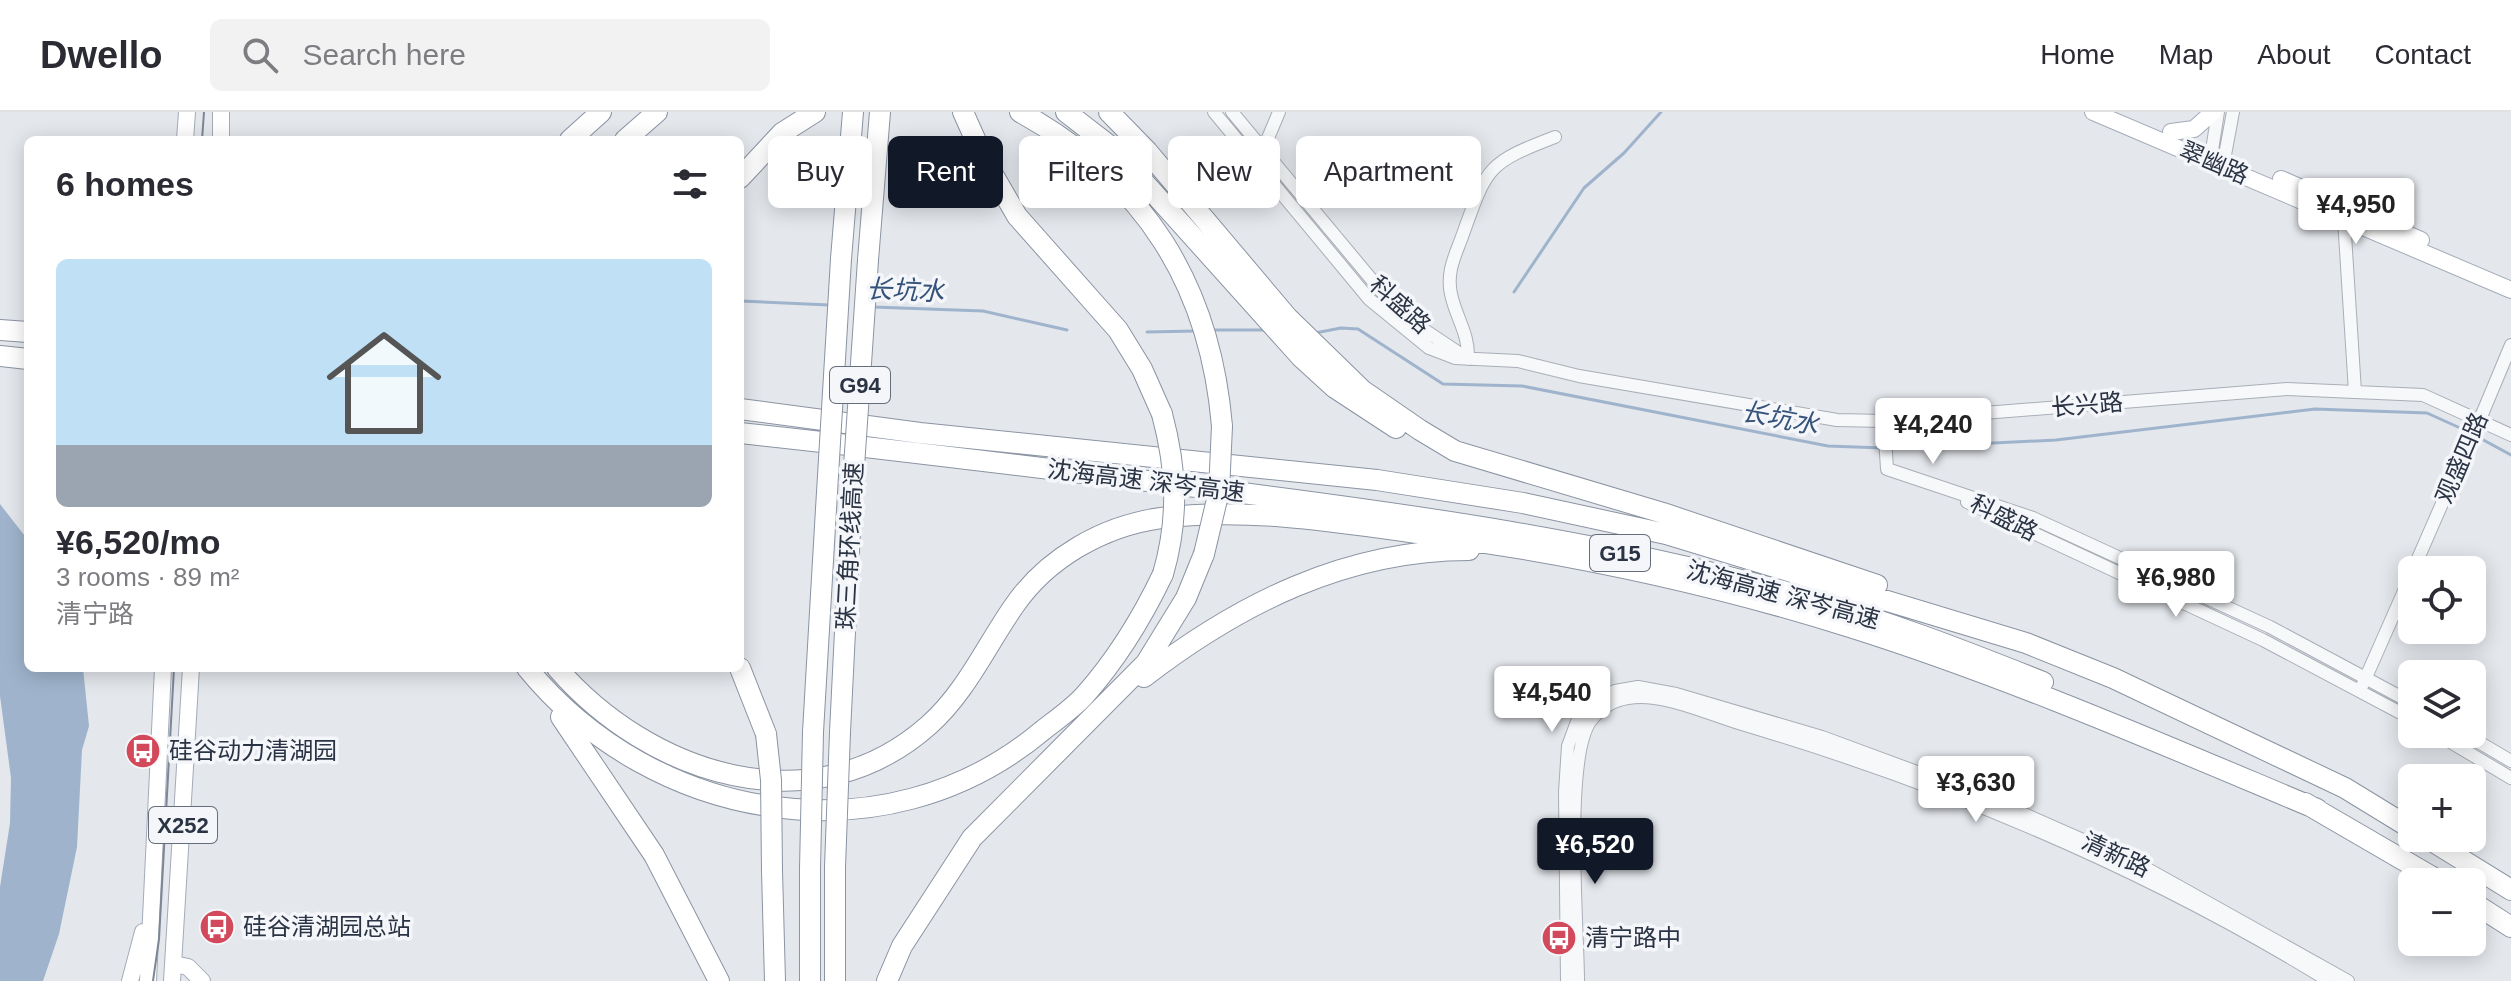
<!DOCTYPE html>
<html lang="en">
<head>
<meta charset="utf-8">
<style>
  body { margin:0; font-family:Helvetica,"Noto Sans SC",sans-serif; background:#f2f2f3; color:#2b2b33; height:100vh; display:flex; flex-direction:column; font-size:30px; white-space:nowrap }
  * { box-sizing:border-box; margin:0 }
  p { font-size:26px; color:#7c7c81 }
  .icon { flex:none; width:44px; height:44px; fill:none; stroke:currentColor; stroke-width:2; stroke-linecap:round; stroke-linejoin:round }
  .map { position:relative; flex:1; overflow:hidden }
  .details { position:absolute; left:24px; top:24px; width:720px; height:536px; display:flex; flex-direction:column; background:#fff; border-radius:12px; box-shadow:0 4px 20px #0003 }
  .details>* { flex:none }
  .guide { position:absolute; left:768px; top:24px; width:760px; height:72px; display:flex; gap:16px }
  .fabs { position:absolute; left:2398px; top:444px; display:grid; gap:16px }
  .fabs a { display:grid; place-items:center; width:88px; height:88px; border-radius:12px; background:#fff; box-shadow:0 4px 20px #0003; font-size:40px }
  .price { position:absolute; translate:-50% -68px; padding:0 18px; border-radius:8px; background:#fff; color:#222; font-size:26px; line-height:52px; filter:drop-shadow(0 2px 4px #0008) }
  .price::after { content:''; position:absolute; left:50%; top:48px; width:24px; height:18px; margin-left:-12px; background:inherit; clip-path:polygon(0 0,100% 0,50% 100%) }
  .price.selected { background:#111827; color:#fff }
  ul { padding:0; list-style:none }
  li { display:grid; align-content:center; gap:16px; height:424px; padding:0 32px }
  li span { display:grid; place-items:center; height:248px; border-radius:12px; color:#555 }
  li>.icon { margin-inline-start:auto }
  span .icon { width:144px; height:144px; fill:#fffc; stroke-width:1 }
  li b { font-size:34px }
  h2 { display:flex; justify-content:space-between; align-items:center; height:96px; padding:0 32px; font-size:34px }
  .tag { padding:0 28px; border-radius:12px; background:#fff; box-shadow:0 4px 20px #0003; font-size:28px; line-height:72px }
  .tag.selected { background:#111827; color:#fff }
  header { display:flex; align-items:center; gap:48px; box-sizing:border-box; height:112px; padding:0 40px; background:#fff; border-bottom:2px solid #e1e1e2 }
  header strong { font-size:38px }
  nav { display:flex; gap:44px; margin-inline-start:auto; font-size:28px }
  .search { width:560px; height:72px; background:#f2f2f3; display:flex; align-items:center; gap:20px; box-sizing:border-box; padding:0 28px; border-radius:12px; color:#7c7c81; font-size:30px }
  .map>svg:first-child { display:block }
</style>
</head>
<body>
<header>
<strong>Dwello</strong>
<div class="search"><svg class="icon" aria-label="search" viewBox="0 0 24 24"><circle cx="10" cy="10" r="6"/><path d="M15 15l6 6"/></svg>Search here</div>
<nav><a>Home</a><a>Map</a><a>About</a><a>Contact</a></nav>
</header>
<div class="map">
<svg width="2511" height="869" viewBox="0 0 2511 869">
  <rect width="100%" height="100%" fill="#e4e7ec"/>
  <path fill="#9fb4cc" d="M0 392 28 428V556H83L89 614 82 638 77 735 59 822 43 869H0V775L10 711 11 666 0 584Z"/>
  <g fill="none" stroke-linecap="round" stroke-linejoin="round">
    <path stroke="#9fb4cc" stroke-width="3" d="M1514 180 1584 76 1624 41 1661 0
      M740 189 829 193
      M873 195 983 199 1067 218
      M1211 218H1263
      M1147 220 1196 219
      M1315 221 1341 216 1358 217 1443 272 1522 274 1828 334 1883 336
      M2476 324 2511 343
      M1891 336 2056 328 2315 297 2427 301 2469 320"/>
    <defs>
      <path id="minor" d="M1214 0 1369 187 1429 236 1455 246 1518 249 1579 264 1837 308 1884 309 2287 277 2423 283 2511 323
        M1232 0 1387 186 1414 211 1465 245
        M2218 0 2212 38 2217 51 2225 43 2233 0
        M1263 38 1279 0
        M2344 107 2355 280
        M1468 247C1469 221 1456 206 1451 182 1446 159 1456 142 1463 122 1487 55 1487 51 1555 25
        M2483 300 2511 233
        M1884 309 1887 357 2033 406 2270 515 2412 591
        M1967 390 2263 528 2412 607
        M2413 458 2465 339
        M2363 572 2412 461
        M2437 622 2511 666
        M2465 622 2511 649
        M1567 869 1565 680 1568 634 1578 607 1596 588 1615 579 1638 575 1676 582 1822 625 1990 687 2144 755 2348 869
        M1578 869C1578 818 1563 641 1592 607 1601 596 1614 588 1628 586 1664 580 1710 603 1745 613 1950 674 2147 757 2329 869"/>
      <path id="major" d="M2093 0 2511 178
        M2171 20 2194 17 2213 0
        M185 28 187 0
        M221 28V0
        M2281 67 2421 128
        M174 852 188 855 202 869
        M130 869 143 820
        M148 869 163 556
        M172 869 191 556"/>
      <path id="highway" d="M963 0 984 47 1017 104 1118 218 1142 257 1162 302
        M1020 0C1145 69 1210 173 1222 314
        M1066 0 1115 38 1301 245 1335 276 1396 316
        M1109 0 1147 39 1288 206 1362 278 1420 318 1455 339 1663 401 1877 473
        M570 28 601 0
        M625 28 657 0
        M740 66 782 21 815 0
        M841 147 853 0
        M868 148 880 0
        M0 218 28 220
        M0 244 28 247
        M740 297 920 321 1377 368 1523 391 1666 422 2026 531 2113 566 2345 676 2412 717
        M740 321C900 338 1059 358 1219 378 1416 403 1612 430 1804 485 1885 508 1965 539 2043 570
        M527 556C653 710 884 751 1042 619 1056 608 1072 597 1084 584 1117 547 1142 506 1163 462
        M557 556C649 662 812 717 929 613 966 580 986 534 1014 494 1047 446 1103 414 1161 406 1246 395 1338 410 1424 422 1568 441 1714 472 1853 516 2011 566 2164 633 2317 697
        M740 556 766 622
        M1144 565C1239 492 1346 438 1469 438
        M561 605 654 743 719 869
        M813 620 826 397
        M840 620 851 399
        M2305 691 2441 770
        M2427 726 2511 778
        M810 757V869
        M772 759 775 869
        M2472 790 2511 815
        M835 869V755
        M887 869 902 834 972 726 1146 551 1186 486 1204 442"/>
    </defs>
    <use href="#minor" stroke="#a9aeb7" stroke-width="14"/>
    <use href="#major" stroke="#a3abb8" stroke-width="18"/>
    <use href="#highway" stroke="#8b94a3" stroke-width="22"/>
    <use href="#minor" stroke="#f7f8fa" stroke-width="12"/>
    <use href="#major" stroke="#fff" stroke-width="16"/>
    <use href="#highway" stroke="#fff" stroke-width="20"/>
    <path stroke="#7d8696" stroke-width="2" d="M202 28 204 0
      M153 869 159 827 174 556"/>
    <defs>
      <path id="minor-bridge" d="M2465 339 2483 300"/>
      <path id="highway-bridge" d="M1162 302C1177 358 1179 407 1163 462
        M826 397 841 147
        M851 399 868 148
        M1204 442 1219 379 1222 314
        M766 622 771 668 772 759
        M835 755 840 620
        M810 757 813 620"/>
    </defs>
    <use href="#minor-bridge" stroke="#a9aeb7" stroke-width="14" stroke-linecap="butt"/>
    <use href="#highway-bridge" stroke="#8b94a3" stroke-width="22" stroke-linecap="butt"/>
    <use href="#minor-bridge" stroke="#f7f8fa" stroke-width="12"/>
    <use href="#highway-bridge" stroke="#fff" stroke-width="20"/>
  </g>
  <defs>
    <symbol id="bus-disc" viewBox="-11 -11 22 22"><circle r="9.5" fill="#d1495b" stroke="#f4f6f9"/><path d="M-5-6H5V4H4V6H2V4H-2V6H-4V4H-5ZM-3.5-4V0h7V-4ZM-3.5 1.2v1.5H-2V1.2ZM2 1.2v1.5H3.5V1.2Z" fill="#fff"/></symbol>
  </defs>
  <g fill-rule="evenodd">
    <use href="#bus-disc" x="123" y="619" width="40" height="40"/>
    <use href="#bus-disc" x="197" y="795" width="40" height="40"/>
    <use href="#bus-disc" x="1539" y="806" width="40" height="40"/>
  </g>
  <g text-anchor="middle" stroke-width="7" stroke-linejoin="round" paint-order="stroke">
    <g fill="#f4f6f9" stroke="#676e7b" stroke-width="2">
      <rect x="830" y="255" width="60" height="36" rx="6"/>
      <rect x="1590" y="423" width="60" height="36" rx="6"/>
      <rect x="149" y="695" width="68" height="36" rx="6"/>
    </g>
    <g font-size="22" font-weight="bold" fill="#2b3445">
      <text x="860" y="281">G94</text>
      <text x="1620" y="449">G15</text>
      <text x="183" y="721">X252</text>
    </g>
    <g font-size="24" fill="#2b3445" stroke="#f4f6f9">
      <text transform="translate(2214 51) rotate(23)" y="8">翠幽路</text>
      <text transform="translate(1400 193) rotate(42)" y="8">科盛路</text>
      <text transform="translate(2087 293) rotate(-5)" y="8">长兴路</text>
      <text transform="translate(2462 346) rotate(-67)" y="8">观盛四路</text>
      <text transform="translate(1146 369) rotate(7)" y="8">沈海高速 深岑高速</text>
      <text transform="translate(2004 406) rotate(27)" y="8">科盛路</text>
      <text transform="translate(850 434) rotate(-87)" y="8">珠三角环线高速</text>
      <text transform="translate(1783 483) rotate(15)" y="8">沈海高速 深岑高速</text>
      <text transform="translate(2116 743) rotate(25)" y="8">清新路</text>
    </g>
    <g font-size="24" fill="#2b3445" stroke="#f4f6f9" text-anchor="start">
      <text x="169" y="647">硅谷动力清湖园</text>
      <text x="243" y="823">硅谷清湖园总站</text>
      <text x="1585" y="834">清宁路中</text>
    </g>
    <g font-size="26" font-style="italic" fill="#34527a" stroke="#f4f6f9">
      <text transform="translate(905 178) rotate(2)" y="9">长坑水</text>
      <text transform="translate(1780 306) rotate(11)" y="9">长坑水</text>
    </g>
  </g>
</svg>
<div class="fabs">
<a><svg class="icon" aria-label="locate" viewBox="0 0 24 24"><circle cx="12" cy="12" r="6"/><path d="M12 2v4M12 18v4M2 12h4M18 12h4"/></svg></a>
<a><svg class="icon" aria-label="layers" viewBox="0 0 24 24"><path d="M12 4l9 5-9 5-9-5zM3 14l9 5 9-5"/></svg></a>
<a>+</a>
<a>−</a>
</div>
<b class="price" style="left:2356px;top:134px">¥4,950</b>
<b class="price" style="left:1933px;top:354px">¥4,240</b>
<b class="price" style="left:2176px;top:507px">¥6,980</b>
<b class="price" style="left:1552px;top:622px">¥4,540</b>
<b class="price" style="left:1976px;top:712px">¥3,630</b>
<b class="price selected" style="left:1595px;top:774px">¥6,520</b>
<div class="guide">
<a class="tag">Buy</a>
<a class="tag selected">Rent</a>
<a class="tag">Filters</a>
<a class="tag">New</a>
<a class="tag">Apartment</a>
</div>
<section class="details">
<h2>6 homes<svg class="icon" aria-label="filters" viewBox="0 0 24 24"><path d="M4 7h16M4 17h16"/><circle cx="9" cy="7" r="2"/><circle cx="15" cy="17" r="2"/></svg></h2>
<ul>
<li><span style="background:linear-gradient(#bfe0f5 75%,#9aa5b1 0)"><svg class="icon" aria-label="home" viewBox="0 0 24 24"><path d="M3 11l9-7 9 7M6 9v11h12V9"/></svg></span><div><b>¥6,520/mo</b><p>3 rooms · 89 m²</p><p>清宁路</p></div></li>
</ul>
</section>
</div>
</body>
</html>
